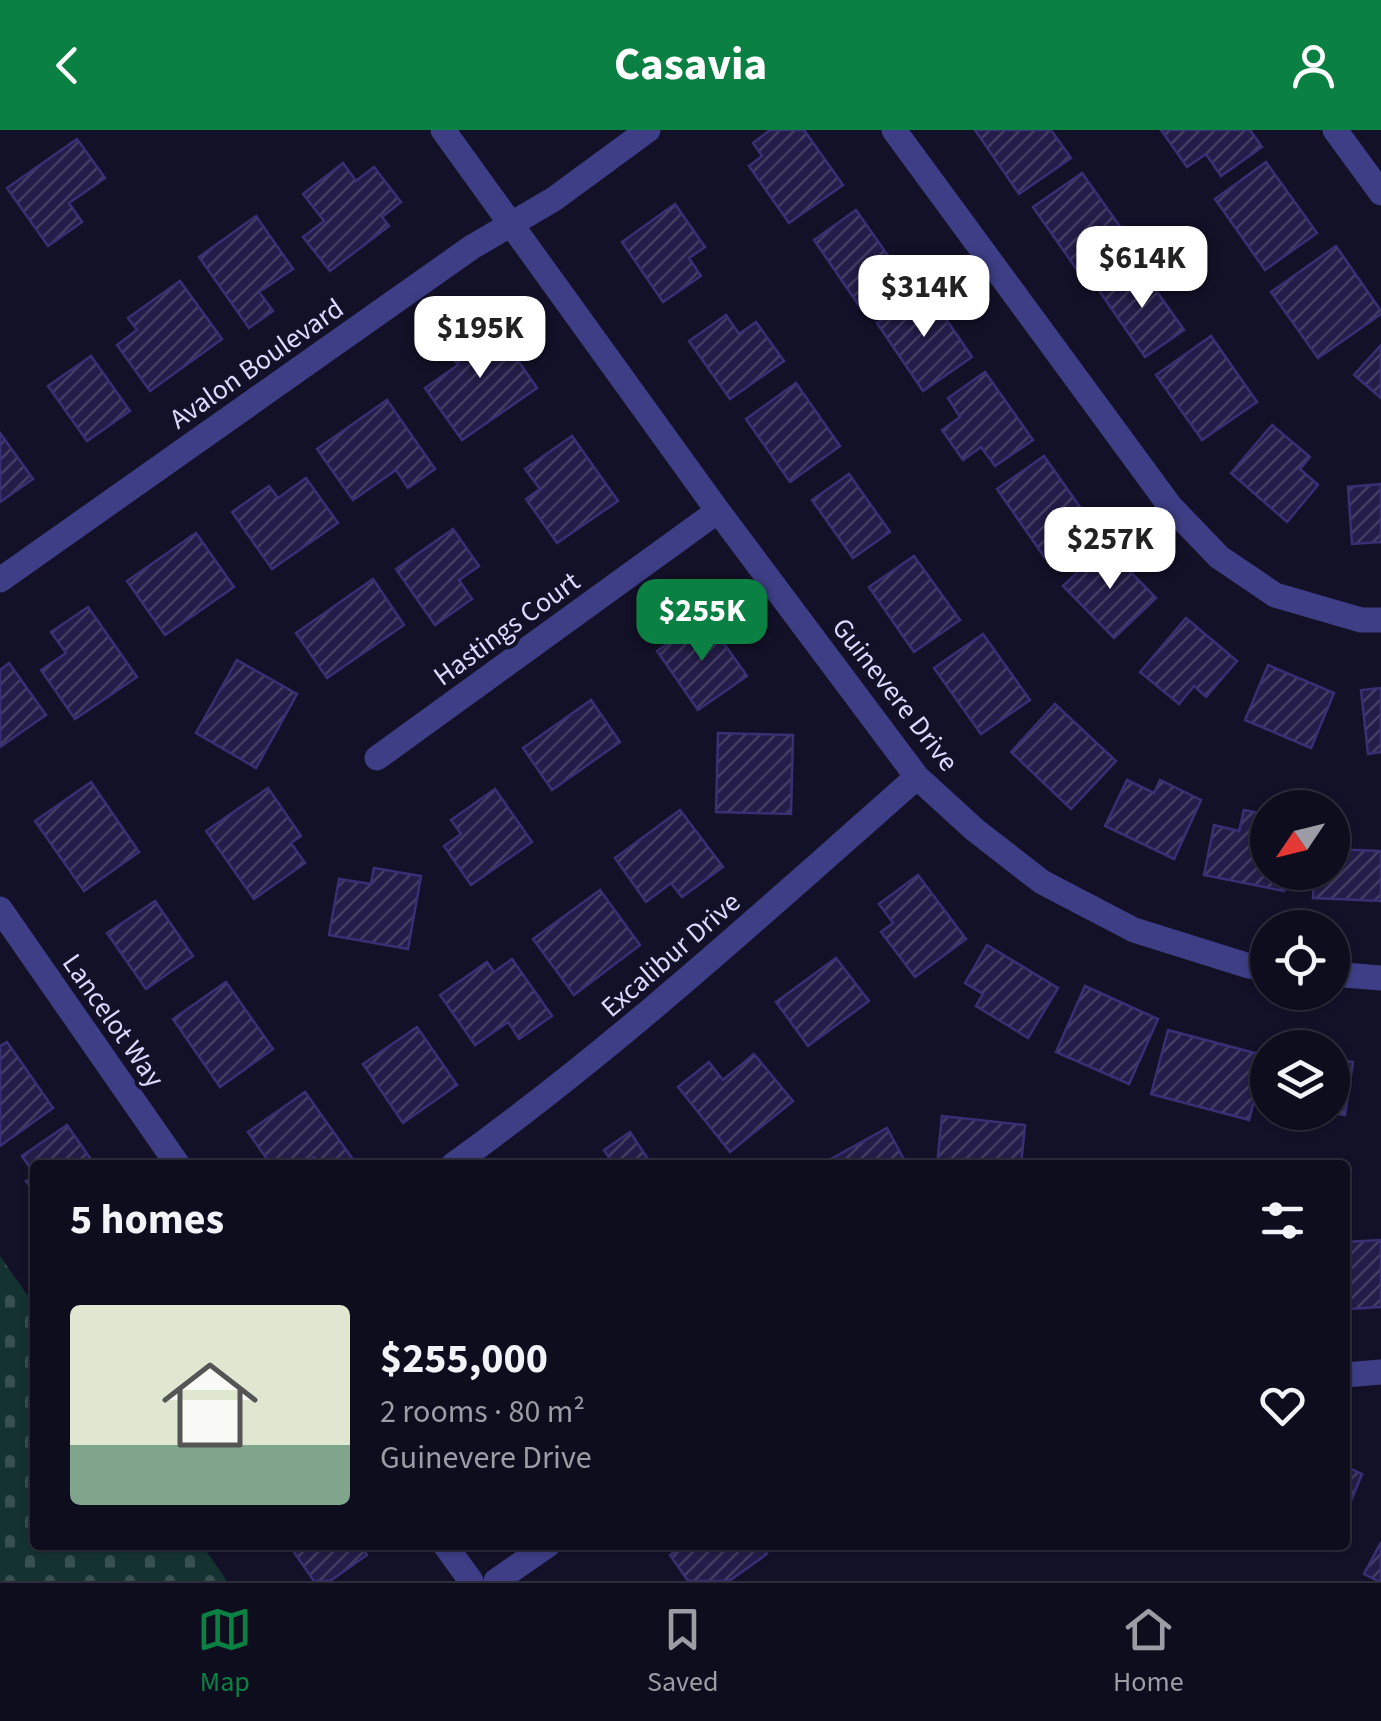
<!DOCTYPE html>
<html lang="en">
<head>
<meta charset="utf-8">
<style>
  body { margin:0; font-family:"Source Sans 3",sans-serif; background:#1c1b2b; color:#f1f3f6; height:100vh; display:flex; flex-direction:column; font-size:38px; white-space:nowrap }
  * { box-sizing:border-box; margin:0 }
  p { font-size:32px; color:#9b9ca4 }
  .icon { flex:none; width:55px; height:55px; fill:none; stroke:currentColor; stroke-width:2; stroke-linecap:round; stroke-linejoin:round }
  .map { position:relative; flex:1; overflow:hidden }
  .drawer { position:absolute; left:30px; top:1030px; width:1320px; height:390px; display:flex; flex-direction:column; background:#0e0d1e; border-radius:10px; box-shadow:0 2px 8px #0004,0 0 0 2px #2e2d3c }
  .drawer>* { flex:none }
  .needle { width:65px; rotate:235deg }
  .fabs { position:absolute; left:1250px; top:660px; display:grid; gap:20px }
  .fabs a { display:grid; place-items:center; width:100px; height:100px; border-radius:50%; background:#0e0d1e; box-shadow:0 2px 8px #0004,0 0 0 2px #2e2d3c; font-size:50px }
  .price { position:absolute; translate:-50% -85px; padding:0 22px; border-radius:20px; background:#fff; color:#222; font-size:32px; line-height:65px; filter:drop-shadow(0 2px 5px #0008) }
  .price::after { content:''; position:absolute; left:50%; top:60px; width:30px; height:22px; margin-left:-15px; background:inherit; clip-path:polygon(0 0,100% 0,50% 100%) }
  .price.current { background:#0b8043; color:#fff }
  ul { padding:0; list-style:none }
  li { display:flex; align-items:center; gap:30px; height:250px; padding:0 40px }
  li span { display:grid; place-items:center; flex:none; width:280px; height:200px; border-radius:10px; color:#555 }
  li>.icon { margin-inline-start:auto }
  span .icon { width:120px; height:120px; fill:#fffc; stroke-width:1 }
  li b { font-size:42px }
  h2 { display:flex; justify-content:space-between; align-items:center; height:120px; padding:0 40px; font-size:42px }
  header { display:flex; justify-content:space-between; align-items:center; height:130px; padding:0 40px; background:#0b8043; color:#fff; font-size:45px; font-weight:700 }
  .tabs { display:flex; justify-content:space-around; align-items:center; height:140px; border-top:2px solid #2e2d3c; background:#0e0d1e; font-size:28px; color:#9b9ca4 }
  .tabs a { display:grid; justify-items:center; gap:5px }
  .tabs .current { color:#0b8043 }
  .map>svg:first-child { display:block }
</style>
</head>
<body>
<header><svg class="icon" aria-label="back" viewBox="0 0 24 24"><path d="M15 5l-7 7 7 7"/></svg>Casavia<svg class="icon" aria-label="person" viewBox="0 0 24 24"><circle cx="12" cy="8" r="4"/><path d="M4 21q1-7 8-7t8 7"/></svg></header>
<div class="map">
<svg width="1381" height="1451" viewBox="0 0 1381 1451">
  <defs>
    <pattern id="cemetery-stones" width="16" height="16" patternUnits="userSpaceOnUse" patternTransform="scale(2.5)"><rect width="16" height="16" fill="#143230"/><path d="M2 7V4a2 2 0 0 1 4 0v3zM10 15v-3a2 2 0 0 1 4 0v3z" fill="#364f4f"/></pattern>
    <pattern id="building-hatch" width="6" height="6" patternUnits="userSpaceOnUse" patternTransform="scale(2.5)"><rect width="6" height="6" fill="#241d49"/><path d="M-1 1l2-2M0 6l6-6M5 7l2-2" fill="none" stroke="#433d64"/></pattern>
  </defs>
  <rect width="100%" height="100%" fill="#131128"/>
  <path fill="url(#cemetery-stones)" d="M0 1126 35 1176V1415H202L227 1451H0Z"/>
  <path fill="url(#building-hatch)" stroke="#392f74" stroke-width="2.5" d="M770 0H804L843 55 789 93 749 36 762 26 753 13Z
    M975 0H1051L1071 28 1019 64Z
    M1161 0H1250L1262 17 1221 46 1206 24 1187 37Z
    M77 9 105 48 69 73 82 92 48 116 7 58Z
    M1266 32 1317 103 1265 140 1215 69Z
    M343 33 356 51 374 37 401 72 382 87 389 96 330 141 303 107 324 91 303 64Z
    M1082 43 1121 98 1109 107 1119 121 1082 147 1033 77Z
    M675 74 705 117 689 128 701 146 663 172 622 112Z
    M856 80 905 150 862 180 814 110Z
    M256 86 293 139 259 162 273 181 249 198 199 127Z
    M1336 116 1381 181V184L1318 228 1271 162Z
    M1138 135 1184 200 1145 227 1100 162Z
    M180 151 222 209 150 261 117 215 137 200 128 188Z
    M926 160 972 227 923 261 877 193Z
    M726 185 739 204 756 192 784 231 730 269 689 211Z
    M489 189 537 258 462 310 425 258 458 235 446 218Z
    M1211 206 1257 272 1202 310 1156 245Z
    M1381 215V268L1354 245Z
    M91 226 130 281 87 311 48 256Z
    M985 242 1033 310 995 336 981 317 963 330 942 300 960 287 948 268Z
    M796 253 840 316 790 352 746 289Z
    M387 270 435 339 408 358 396 340 353 370 317 319Z
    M1272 295 1310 327 1300 339 1318 355 1287 392 1231 343Z
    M0 303 33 349 0 372Z
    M572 306 618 371 557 413 526 369 540 359 525 339Z
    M1044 326 1092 394 1045 428 997 359Z
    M849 344 890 402 853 428 812 370Z
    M306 348 338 393 272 439 232 382 269 356 278 368Z
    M1381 354V412L1352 414 1348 357Z
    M453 399 479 436 459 450 472 469 435 495 396 439Z
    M196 403 234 457 165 505 127 451Z
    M1105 416 1156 468 1114 508 1063 456Z
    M914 426 960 490 914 522 869 457Z
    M373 449 404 495 327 548 296 503Z
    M88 477 137 547 75 589 41 540 66 523 51 502Z
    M705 487 747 546 698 580 657 521Z
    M1186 488 1237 531 1206 567 1194 556 1179 574 1140 542Z
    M983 504 1030 570 981 604 934 538Z
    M237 530 297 564 256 638 196 603Z
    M9 533 46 585 0 617V540Z
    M1268 535 1334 563 1311 618 1245 590Z
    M1381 558V622L1368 624 1361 560Z
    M591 570 620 612 552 660 523 618Z
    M1055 574 1116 631 1071 679 1011 622Z
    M718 603 793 605 791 684 716 682Z
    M1127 650 1154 663 1160 650 1201 670 1174 729 1105 696Z
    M91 652 139 722 84 761 35 691Z
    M268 658 301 706 291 713 305 733 254 769 206 701Z
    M495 659 532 712 471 755 444 716 461 704 451 690Z
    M680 680 723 737 682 767 671 753 646 772 615 728Z
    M1244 680 1268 685V742H1288L1284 761 1204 745 1214 695 1239 701Z
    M1332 719 1381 721V771L1313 768 1314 742H1332Z
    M374 738 421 746 408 819 329 805 339 749 371 754Z
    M918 745 966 809 915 847 881 802 893 793 879 774Z
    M600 760 640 815 574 865 533 809Z
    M155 771 193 826 146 859 107 803Z
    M987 815 1058 858 1028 908 976 876 983 864 965 853Z
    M836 828 869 871 808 916 776 872Z
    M512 829 552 886 519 909 508 892 475 915 440 865 487 832 494 842Z
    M226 852 273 919 220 957 173 889Z
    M1085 856 1158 889 1129 954 1056 922Z
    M417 897 457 955 403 993 363 934Z
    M1168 900 1266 926 1249 990 1151 964Z
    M7 912 53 978 0 1016V916Z
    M754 924 793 971 730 1022 678 957 709 932 723 950Z
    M1332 929 1353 932 1345 985 1327 982H1332Z
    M305 962 352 1028 343 1035H320L314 1027 302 1035H271L248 1002Z
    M942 986 1025 995 1021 1035H937Z
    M67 995 95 1035H35V1063L26 1051 35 1045 22 1026Z
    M887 998 907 1035H820Z
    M630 1002 652 1035H614L604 1020Z
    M1381 1110V1177L1348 1179 1345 1112Z
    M1345 1336 1362 1344 1345 1385Z
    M1381 1412V1451H1378L1364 1444Z
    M289 1415H361L367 1425 330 1451H314Z
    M684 1415H761L767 1424 729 1451H688L670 1425Z"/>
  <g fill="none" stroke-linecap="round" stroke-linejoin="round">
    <path stroke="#3d3e86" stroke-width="25" d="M443 0 718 381 917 647 975 700 1042 752 1134 800 1249 836 1268 838
      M894 0 1170 376 1219 427 1275 465 1361 490H1381
      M1335 0 1381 63
      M0 450 472 117 554 69 648 0
      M377 628 718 381
      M0 779 178 1035
      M1332 844 1381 848
      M453 1035C617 917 765 781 917 647
      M1345 1245 1381 1242
      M445 1415 471 1451
      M496 1451 548 1415"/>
  </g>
  <g text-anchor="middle" stroke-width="8" stroke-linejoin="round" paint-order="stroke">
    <g font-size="28" fill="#dbd9fe" stroke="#131128">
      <text transform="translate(256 233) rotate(-35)" y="10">Avalon Boulevard</text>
      <text transform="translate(506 498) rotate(-36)" y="10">Hastings Court</text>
      <text transform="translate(896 564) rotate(52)" y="10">Guinevere Drive</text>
      <text transform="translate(670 824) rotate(-41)" y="10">Excalibur Drive</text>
      <text transform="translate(114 890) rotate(55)" y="10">Lancelot Way</text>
    </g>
  </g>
</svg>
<div class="fabs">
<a><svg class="needle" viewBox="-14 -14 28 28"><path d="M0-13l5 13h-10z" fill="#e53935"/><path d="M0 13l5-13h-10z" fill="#9b9ca4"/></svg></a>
<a><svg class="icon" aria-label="locate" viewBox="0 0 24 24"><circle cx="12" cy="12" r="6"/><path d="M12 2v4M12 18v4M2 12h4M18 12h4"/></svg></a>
<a><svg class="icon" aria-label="layers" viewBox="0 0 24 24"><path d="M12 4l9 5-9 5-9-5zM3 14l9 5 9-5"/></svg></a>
</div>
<b class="price" style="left:1142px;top:181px">$614K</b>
<b class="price" style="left:924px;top:210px">$314K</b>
<b class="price" style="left:480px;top:251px">$195K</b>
<b class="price" style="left:1110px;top:462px">$257K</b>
<b class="price current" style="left:702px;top:534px">$255K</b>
<section class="drawer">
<h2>5 homes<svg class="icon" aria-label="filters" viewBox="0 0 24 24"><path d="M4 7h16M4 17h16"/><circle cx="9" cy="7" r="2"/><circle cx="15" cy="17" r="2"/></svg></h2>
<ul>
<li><span style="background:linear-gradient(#dfe7d0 70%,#7fa58c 0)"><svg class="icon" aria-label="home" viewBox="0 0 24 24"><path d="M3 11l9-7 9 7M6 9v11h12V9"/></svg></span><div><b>$255,000</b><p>2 rooms · 80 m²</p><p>Guinevere Drive</p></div><svg class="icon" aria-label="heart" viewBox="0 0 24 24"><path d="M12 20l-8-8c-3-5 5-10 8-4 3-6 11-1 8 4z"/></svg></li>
</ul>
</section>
</div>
<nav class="tabs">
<a class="current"><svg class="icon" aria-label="map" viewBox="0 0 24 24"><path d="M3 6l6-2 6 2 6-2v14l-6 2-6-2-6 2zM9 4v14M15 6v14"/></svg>Map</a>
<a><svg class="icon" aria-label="saved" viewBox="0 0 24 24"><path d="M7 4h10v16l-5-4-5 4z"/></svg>Saved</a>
<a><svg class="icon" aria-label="home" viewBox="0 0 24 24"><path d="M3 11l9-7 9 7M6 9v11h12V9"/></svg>Home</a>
</nav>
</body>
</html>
